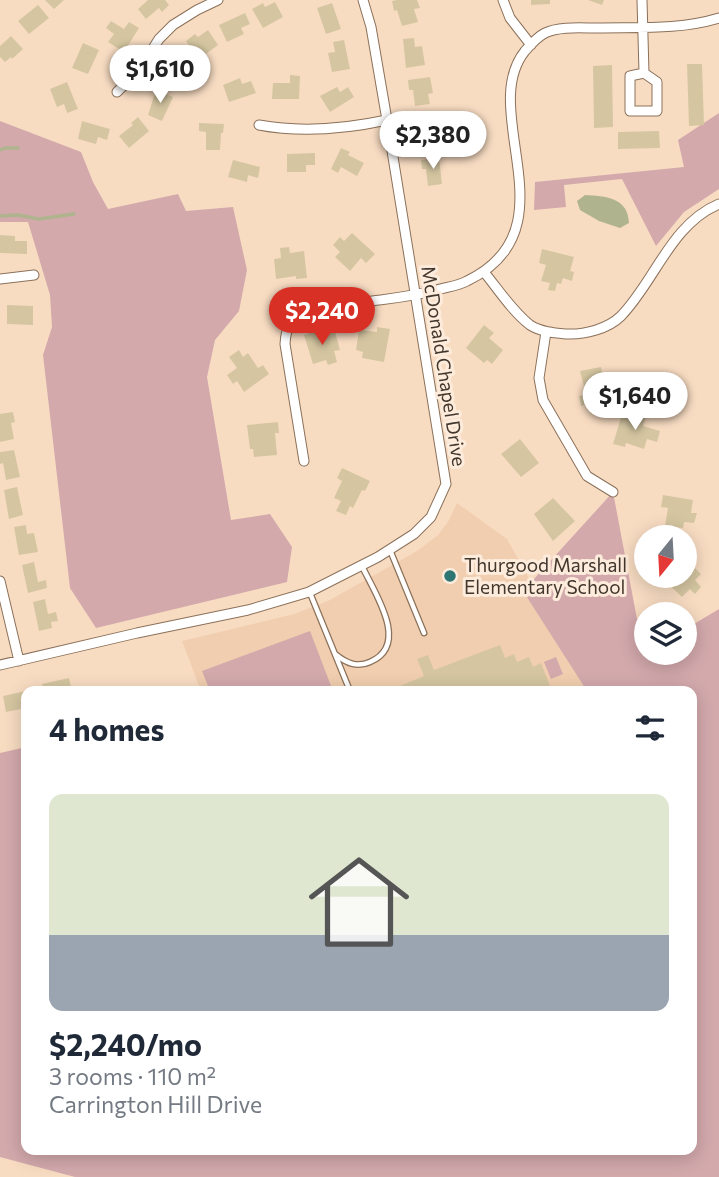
<!DOCTYPE html>
<html lang="en">
<head>
<meta charset="utf-8">
<style>
  body { margin:0; font-family:Commissioner,sans-serif; background:#f2f2f3; color:#1f2937; height:100vh; display:flex; flex-direction:column; font-size:26px; white-space:nowrap }
  * { box-sizing:border-box; margin:0 }
  p { font-size:23px; color:#747a83 }
  .icon { flex:none; width:38px; height:38px; fill:none; stroke:currentColor; stroke-width:2; stroke-linecap:round; stroke-linejoin:round }
  .map { position:relative; flex:1; overflow:hidden }
  .details { position:absolute; left:21px; top:686px; width:676px; height:469px; display:flex; flex-direction:column; background:#fff; border-radius:14px; box-shadow:0 4px 18px #0003 }
  .details>* { flex:none }
  .needle { width:46px; rotate:198deg }
  .tools { position:absolute; left:634px; top:525px; display:grid; gap:14px }
  .tools a { display:grid; place-items:center; width:63px; height:63px; border-radius:50%; background:#fff; box-shadow:0 4px 18px #0003; font-size:35px }
  .price { position:absolute; translate:-50% -60px; padding:0 16px; border-radius:24px; background:#fff; color:#222; font-size:23px; line-height:46px; filter:drop-shadow(0 2px 4px #0008) }
  .price::after { content:''; position:absolute; left:50%; top:42px; width:21px; height:16px; margin-left:-10px; background:inherit; clip-path:polygon(0 0,100% 0,50% 100%) }
  .price.on { background:#d93025; color:#fff }
  ul { padding:0; list-style:none }
  li { display:grid; align-content:center; gap:14px; height:371px; padding:0 28px }
  li span { display:grid; place-items:center; height:217px; border-radius:14px; color:#555 }
  li>.icon { margin-inline-start:auto }
  span .icon { width:126px; height:126px; fill:#fffc; stroke-width:1 }
  li b { font-size:30px }
  h2 { display:flex; justify-content:space-between; align-items:center; height:84px; padding:0 28px; font-size:30px }
  .map>svg:first-child { display:block }
</style>
</head>
<body>
<div class="map">
<svg width="719" height="1177" viewBox="0 0 719 1177">
  <rect width="100%" height="100%" fill="#f8dcc2"/>
  <path fill="#f1ceaf" d="M457 503 507 539 591 691H201L182 641 294 614 328 601 417 551 438 535 448 522Z"/>
  <path fill="#d3a9ac" d="M719 113V189L684 212 656 246 622 179 564 185 566 207 534 210 535 182 684 167 678 140Z
    M0 121 81 152 93 182 108 209 178 194 186 211 233 207 247 270 239 311 215 340 207 377 231 520 270 514 292 547 287 582 96 628 70 588 43 355 52 327 50 295 28 222H0Z
    M613 492 637 619 646 622V653H684V630L719 609V1177H75L0 1157V753L26 747V1150H691V691H587L523 591Z
    M310 631 333 691H210L202 671Z
    M556 657 563 674 551 679 544 662Z"/>
  <path fill="#afb48f" d="M585 195C605 196 628 197 629 223L620 228 599 221 580 210 577 201Z"/>
  <g fill="none" stroke-linecap="round" stroke-linejoin="round">
    <path stroke="#afb48f" stroke-width="3.5" d="M0 150 5 148H18
      M0 216 18 215 39 219 74 214"/>
  </g>
  <path fill="#d5c6a1" d="M45 0H64L54 9Z
    M148 0H165L169 5 162 12 159 8 146 19 138 9Z
    M397 0H417L420 8 414 9 418 22 402 26 397 10 394 11 392 1Z
    M531 0H550V4L531 5Z
    M588 0H604L602 5Z
    M275 2 283 17 263 28 252 9 263 3 265 7Z
    M332 3 341 29 326 34 317 8Z
    M38 5 49 18 29 34 18 21Z
    M245 13 250 24 241 28 244 34 227 42 219 25Z
    M111 21 124 29 129 22 139 28 124 52 108 42 114 34 106 28Z
    M208 30 218 45 199 59 186 41 195 34 198 37Z
    M11 36 23 49 12 59 11 57 5 62 0 57V46Z
    M414 38 415 47 422 46 425 65 406 68 403 39Z
    M344 40 350 69 332 72 328 53 335 52 333 42Z
    M83 43 99 50 88 74 72 68Z
    M180 53 194 64 188 70 191 73 182 85 161 68 169 60 172 62Z
    M687 64H702L704 125 689 126Z
    M612 65 613 127 594 128 593 66Z
    M290 75 300 76 299 99H272L273 83H290Z
    M430 77 433 93 428 94 430 104 415 106 413 90H409L408 80Z
    M240 78 242 84 251 81 256 93 229 102 223 85Z
    M67 82 78 109 67 113 64 104 57 107 50 89Z
    M337 87 340 92 348 87 354 97 330 112 320 96Z
    M156 90 173 97 162 121 148 115Z
    M138 117 149 131 129 148 119 136 133 125 131 123Z
    M429 118 430 127 437 126 439 145 422 147 417 119Z
    M82 121 110 129 107 140 98 137 96 144 78 139Z
    M199 123 224 124 223 133H221L220 150H206V132L199 131Z
    M659 131 660 148 618 149V132Z
    M341 148 350 152 348 155 364 163 357 176 341 167 338 173 331 169Z
    M315 153V165H306V172H287V154Z
    M439 158 442 184 428 186 426 169H422L421 160Z
    M233 160 260 167 258 178 248 175 247 182 228 177Z
    M352 233 375 254 366 263 361 258 350 271 335 257 340 252 333 245 340 237 344 241Z
    M0 235 15 236V241H27V254L0 253Z
    M289 247 290 253 304 251 307 278 296 279V276L276 279 274 259 281 258 280 248Z
    M542 249 574 257 570 271 574 272 572 281 563 278 561 284 557 283 555 291 548 290 550 283 541 281 546 265 539 263Z
    M7 305 33 306V325L7 324Z
    M484 325 494 333 489 338 503 350 492 364 487 360 484 363 466 348Z
    M377 327 390 329 384 362 362 358 363 352 356 350 359 330 377 332Z
    M315 331 317 337 335 332 340 350 334 351 337 362 328 365 326 360 313 364 304 335Z
    M239 350 243 357 248 353 258 368 263 365 269 374 244 392 237 381 233 384 227 375 237 368 229 357Z
    M601 367 606 387 611 386 614 398 581 406 579 396 586 394 580 371Z
    M13 412 15 422 11 423 14 439 0 442V414Z
    M622 414 636 418 638 414 646 416 643 426 660 431 657 442 647 439 644 449 626 443 625 447 613 444Z
    M278 422 279 433H275L277 455 254 457 253 449H250L247 425Z
    M520 439 539 463 521 477 501 454Z
    M14 450 20 477 6 480 3 463 0 464V452Z
    M342 468 370 481 365 491 362 490 353 508 350 506 346 515 336 511 341 501 334 498 342 481 337 478Z
    M17 487 23 515 9 519 4 490Z
    M663 495 693 500 691 513H697L694 523 684 522 683 528 665 526 668 508 661 507Z
    M553 498 575 521 553 541 534 514Z
    M26 525 27 534 34 533 38 552 19 555 14 527Z
    M687 560 701 574 695 580 701 587 695 594 690 589 682 597 660 576H684V563Z
    M34 562 38 582 46 580 47 588 28 593 22 565Z
    M45 599 48 614 56 612 58 621 51 622 52 628 39 631 33 602Z
    M500 645 505 658 514 654 517 662 529 657 533 667 541 663 552 691H403L400 686 424 676 417 659 428 655 434 670Z
    M69 678 72 691H44L42 684Z
    M26 691V708L6 712 3 696Z"/>
  <g fill="none" stroke-linecap="round" stroke-linejoin="round">
    <defs>
      <path id="lane" d="M390 550 424 633
        M310 593 350 691
        M335 654C346 663 357 668 370 662 411 645 374 592 362 566"/>
      <path id="street" d="M503 0 510 18 531 45
        M642 0 644 73 630 76V111H657V82L644 73
        M117 92 140 69 159 39 173 25 197 10 218 0
        M259 125C302 133 345 129 387 120
        M484 272C498 289 512 311 530 325 541 332 554 333 566 334 584 335 608 329 621 316 655 281 671 224 719 204
        M0 279 34 275
        M546 332 539 378 543 400 587 476 613 492
        M304 461 285 344C286 324 293 315 310 307 353 303 395 300 437 290 447 287 458 286 467 281 575 229 476 112 525 51 531 44 537 37 545 33 559 26 582 28 597 28 638 27 680 30 719 18
        M0 581 19 661
        M0 665 137 633 248 610 309 592 378 557 414 534 431 517 446 484 387 120 371 27 363 0"/>
    </defs>
    <use href="#lane" stroke="#8b715a" stroke-width="7"/>
    <use href="#street" stroke="#8b715a" stroke-width="11"/>
    <use href="#lane" stroke="#fff" stroke-width="4.5"/>
    <use href="#street" stroke="#fff" stroke-width="9"/>
  </g>
  <circle fill="#2d7673" stroke="#fdebdc" stroke-width="2.5" cx="450" cy="576" r="7"/>
  <g text-anchor="middle" stroke-width="6" stroke-linejoin="round" paint-order="stroke">
    <g font-size="19" fill="#42372d" stroke="#fdebdc">
      <text transform="translate(444 366) rotate(81)" y="7">McDonald Chapel Drive</text>
    </g>
    <g font-size="19" fill="#42372d" stroke="#fdebdc" text-anchor="start">
      <text x="464" y="572">Thurgood Marshall<tspan x="464" dy="22">Elementary School</tspan></text>
    </g>
  </g>
</svg>
<div class="tools">
<a><svg class="needle" viewBox="-14 -14 28 28"><path d="M0-13l5 13h-10z" fill="#e53935"/><path d="M0 13l5-13h-10z" fill="#747a83"/></svg></a>
<a><svg class="icon" aria-label="layers" viewBox="0 0 24 24"><path d="M12 4l9 5-9 5-9-5zM3 14l9 5 9-5"/></svg></a>
</div>
<b class="price" style="left:160px;top:105px">$1,610</b>
<b class="price" style="left:433px;top:171px">$2,380</b>
<b class="price on" style="left:322px;top:347px">$2,240</b>
<b class="price" style="left:635px;top:432px">$1,640</b>
<section class="details">
<h2>4 homes<svg class="icon" aria-label="filters" viewBox="0 0 24 24"><path d="M4 7h16M4 17h16"/><circle cx="9" cy="7" r="2"/><circle cx="15" cy="17" r="2"/></svg></h2>
<ul>
<li><span style="background:linear-gradient(#dfe7d0 65%,#9aa5b1 0)"><svg class="icon" aria-label="home" viewBox="0 0 24 24"><path d="M3 11l9-7 9 7M6 9v11h12V9"/></svg></span><div><b>$2,240/mo</b><p>3 rooms · 110 m²</p><p>Carrington Hill Drive</p></div></li>
</ul>
</section>
</div>
</body>
</html>
